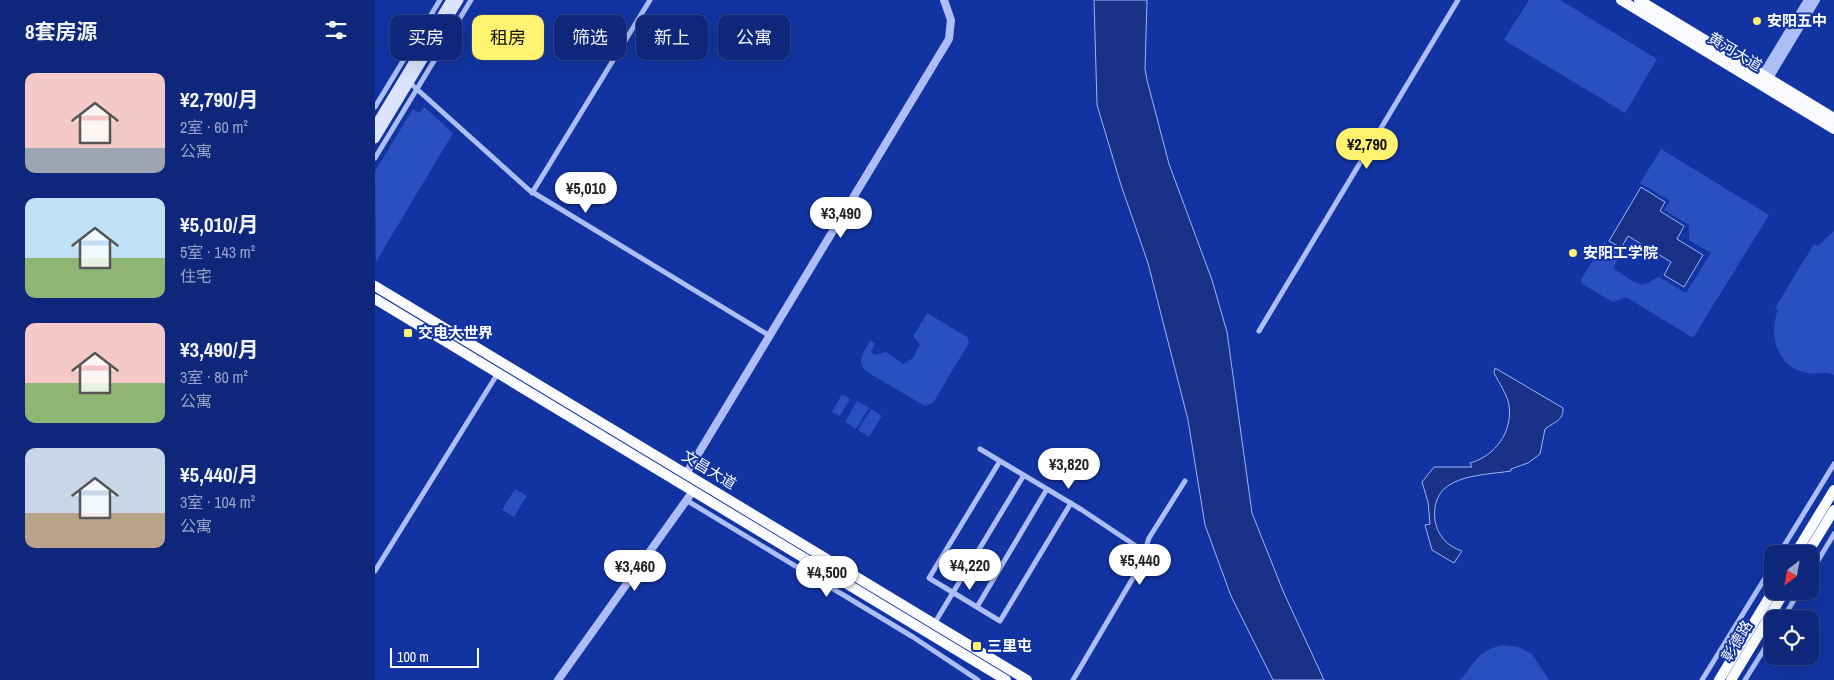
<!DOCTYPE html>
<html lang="zh">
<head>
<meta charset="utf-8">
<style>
  body { margin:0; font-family:"Archivo Narrow","Noto Sans SC",sans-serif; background:#172f7f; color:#f1f3f6; height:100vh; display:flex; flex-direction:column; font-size:19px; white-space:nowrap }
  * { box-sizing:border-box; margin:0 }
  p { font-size:16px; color:#9ba5c7 }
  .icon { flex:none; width:28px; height:28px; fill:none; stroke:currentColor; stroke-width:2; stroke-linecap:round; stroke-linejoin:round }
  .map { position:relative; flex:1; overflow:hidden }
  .panel { display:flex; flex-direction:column; background:#0e277a; width:375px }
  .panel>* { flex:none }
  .guide { position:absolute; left:15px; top:15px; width:475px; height:45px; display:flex; gap:10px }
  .needle { width:32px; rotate:211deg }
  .buttons { position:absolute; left:1389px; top:545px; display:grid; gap:10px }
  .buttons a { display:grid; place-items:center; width:55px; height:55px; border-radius:10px; background:#0e277a; box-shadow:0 5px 20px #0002,0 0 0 1px #2e448b; font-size:25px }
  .scale { position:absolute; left:15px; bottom:12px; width:89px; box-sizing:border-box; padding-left:5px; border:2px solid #fff; border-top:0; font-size:14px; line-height:18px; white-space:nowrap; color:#fff; -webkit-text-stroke:4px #1234a2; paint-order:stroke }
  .price { position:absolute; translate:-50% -42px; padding:0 11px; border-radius:18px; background:#fff; color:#222; font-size:16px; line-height:32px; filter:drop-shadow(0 1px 2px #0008) }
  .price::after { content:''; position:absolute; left:50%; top:30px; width:15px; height:11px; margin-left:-8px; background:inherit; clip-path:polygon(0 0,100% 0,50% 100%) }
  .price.on { background:#fff370; color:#111 }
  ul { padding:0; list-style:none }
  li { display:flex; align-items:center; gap:15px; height:125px; padding:0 25px }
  li span { display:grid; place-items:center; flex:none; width:140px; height:100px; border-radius:10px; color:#555 }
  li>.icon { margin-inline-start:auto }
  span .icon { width:60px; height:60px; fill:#fffc; stroke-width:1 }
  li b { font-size:21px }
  h2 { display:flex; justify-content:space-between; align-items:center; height:60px; padding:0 25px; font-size:21px }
  .tag { padding:0 18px; border-radius:10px; background:#0e277a; box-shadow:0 5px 20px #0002,0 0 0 1px #2e448b; font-size:18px; line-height:45px }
  .tag.on { background:#fff370; color:#111 }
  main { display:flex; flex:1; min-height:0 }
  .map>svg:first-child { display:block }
</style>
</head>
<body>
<main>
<section class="panel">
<h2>8套房源<svg class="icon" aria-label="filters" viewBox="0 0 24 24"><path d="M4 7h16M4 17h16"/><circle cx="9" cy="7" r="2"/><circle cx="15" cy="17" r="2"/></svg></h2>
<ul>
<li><span style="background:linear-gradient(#f6c9c9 75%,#9aa5b1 0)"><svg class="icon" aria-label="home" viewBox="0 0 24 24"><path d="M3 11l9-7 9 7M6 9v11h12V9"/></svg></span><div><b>¥2,790/月</b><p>2室 · 60 m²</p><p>公寓</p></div></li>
<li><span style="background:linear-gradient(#bfe0f5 60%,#8fb573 0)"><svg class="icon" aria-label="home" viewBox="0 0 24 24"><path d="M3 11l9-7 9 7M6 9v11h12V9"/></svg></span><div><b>¥5,010/月</b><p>5室 · 143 m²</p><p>住宅</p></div></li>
<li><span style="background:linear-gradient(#f6c9c9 60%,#8fb573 0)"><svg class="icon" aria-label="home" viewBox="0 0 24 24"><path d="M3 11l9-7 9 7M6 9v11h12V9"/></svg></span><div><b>¥3,490/月</b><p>3室 · 80 m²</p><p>公寓</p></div></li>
<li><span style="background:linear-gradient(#c9d6e8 65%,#b9a48a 0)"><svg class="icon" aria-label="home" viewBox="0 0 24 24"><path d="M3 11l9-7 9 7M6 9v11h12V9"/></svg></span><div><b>¥5,440/月</b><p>3室 · 104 m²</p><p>公寓</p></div></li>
</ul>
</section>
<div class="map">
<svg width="1459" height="680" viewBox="0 0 1459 680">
  <rect width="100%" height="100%" fill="#1234a2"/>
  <path fill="#294fc1" d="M1154 0H1185L1282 59 1250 113 1129 40Z
    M49 107 78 133 1 262 0 171 38 109 45 113Z
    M1286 149 1394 215 1318 338 1251 297 1238 302 1207 284 1206 280 1229 242 1247 253 1238 268C1245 272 1262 287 1270 284 1276 282 1278 278 1284 277L1311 293 1336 253 1314 240V225L1289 210 1295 201 1265 183Z
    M1459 231V375C1451 370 1442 375 1432 373 1402 368 1393 335 1403 310L1400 308 1439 244 1443 246Z
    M552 313 592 337 594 343 558 403 550 406 492 372C480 361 489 353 495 341L500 343 496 352 500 355 511 352 528 364 538 358 545 344 538 336Z
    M467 394 475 399 465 416 457 412Z
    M482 401 494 408 481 429 470 422Z
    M496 409 507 416 494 437 483 430Z
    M140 489 152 496 139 517 127 510Z
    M1128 645 1143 647 1157 654 1174 680H1086C1098 663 1106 649 1128 645Z"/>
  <path fill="#193288" stroke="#9eb5f8" d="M719 0H772L770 69 772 80 794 164 837 280 852 332 877 513 908 591 949 680H898L856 596 830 525 813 420 773 263 746 185 722 105Z
    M1266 187 1290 202 1285 211 1309 226 1302 239 1328 255 1309 287 1289 275 1296 262 1253 236 1246 248 1234 241Z
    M1120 368 1188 408C1189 421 1177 423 1170 429L1165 454 1153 463 1136 469V471C1104 476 1054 474 1060 521 1063 536 1072 546 1087 551L1079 563 1057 550 1050 525 1055 524 1053 502 1047 482 1059 467H1097L1095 463C1120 456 1138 432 1134 405 1132 394 1124 383 1119 373Z"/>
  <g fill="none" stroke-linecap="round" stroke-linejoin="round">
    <path stroke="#acbef5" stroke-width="5" d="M34 82 154 190 395 336
      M0 107 65 0
      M0 158 96 0
      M157 193 275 0
      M884 331 1083 0
      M605 449 707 510 770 552
      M625 461 554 578 625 621 696 503
      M311 500 538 637 603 680
      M1404 554 1459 464
      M0 571 123 373
      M1435 574 1459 534
      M602 607 672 489
      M1408 619 1424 591
      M559 624 649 475
      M698 680 765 566 774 538 810 481
      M1327 680 1398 565
      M1370 680 1398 635"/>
    <path stroke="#acbef5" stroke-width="8" d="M1386 77 1433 0
      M1391 83 1441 0
      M311 474 574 39 576 20 569 0
      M183 680 318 491"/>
    <path stroke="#dce4fe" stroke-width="9" d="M0 126 76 0
      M0 139 84 0"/>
    <path stroke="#fafbff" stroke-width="10" d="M1246 0 1459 129
      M1264 0 1459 118
      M0 286 652 680
      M0 299 631 680"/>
    <path stroke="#fcfdff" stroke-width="10" d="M1420 554 1459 490
      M1432 554 1459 510
      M1344 680 1398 591
      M1356 680 1410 591"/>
  </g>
  <g fill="#fff370" stroke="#1234a2" stroke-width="2">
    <circle cx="1382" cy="21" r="5"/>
    <circle cx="1198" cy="253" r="5"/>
    <rect x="28" y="328" width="10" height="10" rx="2.5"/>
    <rect x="597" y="641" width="10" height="10" rx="2.5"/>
  </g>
  <g text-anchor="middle" stroke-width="4" stroke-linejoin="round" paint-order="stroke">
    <g font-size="15" font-weight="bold" fill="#fff" stroke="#1234a2" text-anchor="start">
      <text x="1392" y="26">安阳五中</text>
      <text x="1208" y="258">安阳工学院</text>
      <text x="43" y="338">交电大世界</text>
      <text x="612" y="651">三里屯</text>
    </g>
    <g font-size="15" fill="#fff" stroke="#1234a2">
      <text transform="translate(1360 52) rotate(31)" y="5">黄河大道</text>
      <text transform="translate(334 470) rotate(31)" y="5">文昌大道</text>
      <text transform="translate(1362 641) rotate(-59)" y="5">彰德路</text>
    </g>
  </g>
</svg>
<div class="buttons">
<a><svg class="needle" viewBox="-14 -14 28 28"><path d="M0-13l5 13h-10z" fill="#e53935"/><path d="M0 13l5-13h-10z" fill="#9ba5c7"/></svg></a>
<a><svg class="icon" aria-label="locate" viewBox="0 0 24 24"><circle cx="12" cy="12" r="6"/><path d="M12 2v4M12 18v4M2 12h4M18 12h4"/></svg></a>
</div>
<div class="scale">100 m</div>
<b class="price on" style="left:992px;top:170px">¥2,790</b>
<b class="price" style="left:211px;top:214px">¥5,010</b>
<b class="price" style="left:466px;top:239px">¥3,490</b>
<b class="price" style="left:694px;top:490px">¥3,820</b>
<b class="price" style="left:765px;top:586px">¥5,440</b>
<b class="price" style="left:595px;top:591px">¥4,220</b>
<b class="price" style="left:260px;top:592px">¥3,460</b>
<b class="price" style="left:452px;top:598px">¥4,500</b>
<div class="guide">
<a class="tag">买房</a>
<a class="tag on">租房</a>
<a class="tag">筛选</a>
<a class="tag">新上</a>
<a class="tag">公寓</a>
</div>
</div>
</main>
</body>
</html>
